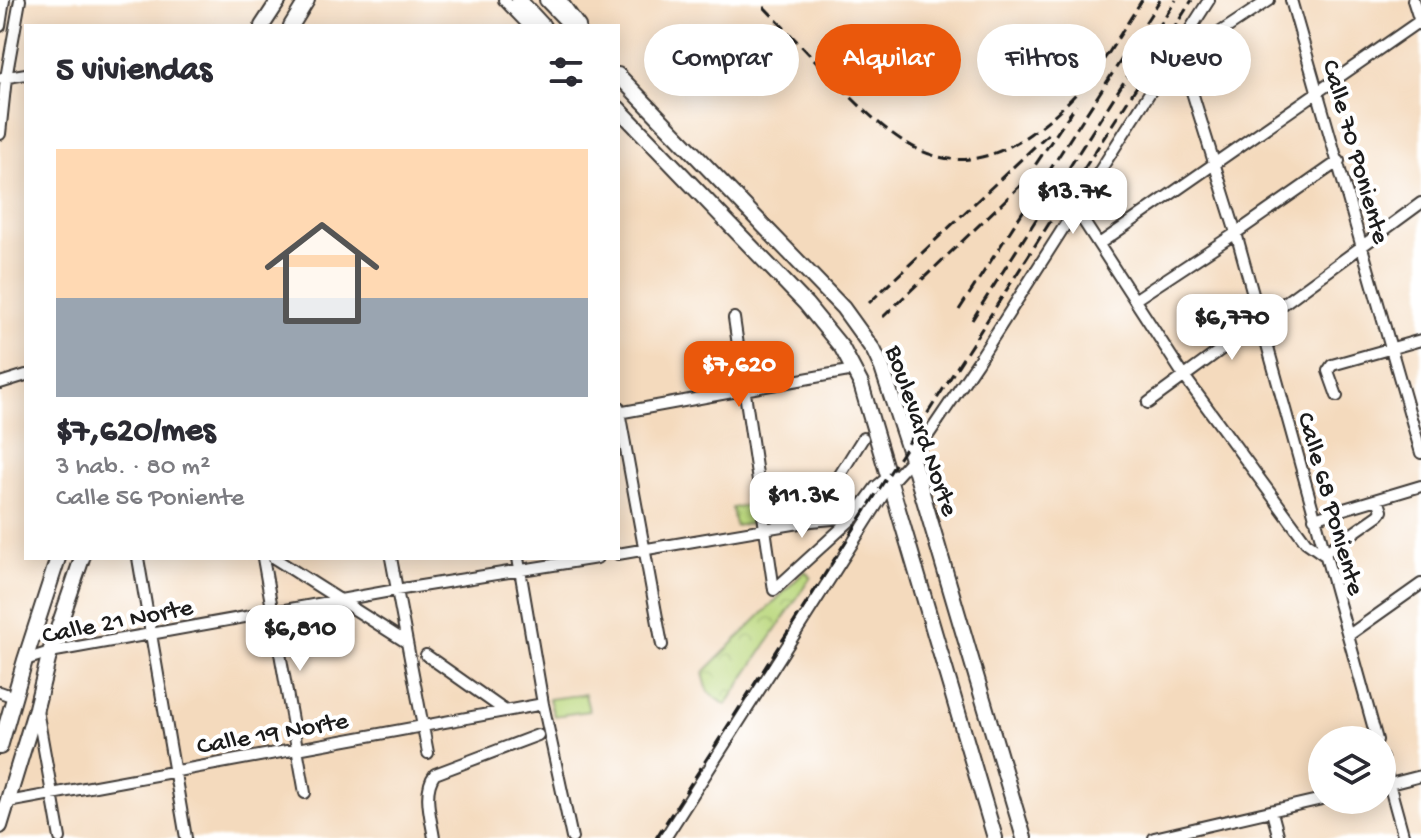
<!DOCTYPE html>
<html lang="es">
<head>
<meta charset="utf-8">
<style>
  body { margin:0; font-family:"Gochi Hand",sans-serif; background:#f7f7f7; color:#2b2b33; height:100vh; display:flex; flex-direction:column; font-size:30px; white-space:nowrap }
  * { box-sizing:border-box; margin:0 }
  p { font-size:26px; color:#7c7c81 }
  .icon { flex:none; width:44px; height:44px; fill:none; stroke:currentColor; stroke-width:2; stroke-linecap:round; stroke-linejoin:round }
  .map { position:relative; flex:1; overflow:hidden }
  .side { position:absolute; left:24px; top:24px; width:596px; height:536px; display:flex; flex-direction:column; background:#fff; border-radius:0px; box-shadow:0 4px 20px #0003 }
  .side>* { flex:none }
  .banner { position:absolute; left:644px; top:24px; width:656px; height:72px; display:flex; gap:16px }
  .tools { position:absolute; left:1308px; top:726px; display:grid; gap:16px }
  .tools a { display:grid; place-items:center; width:88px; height:88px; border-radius:50%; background:#fff; box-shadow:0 4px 20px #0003; font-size:40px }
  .price { position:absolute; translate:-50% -68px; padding:0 18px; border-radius:16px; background:#fff; color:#222; font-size:26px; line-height:52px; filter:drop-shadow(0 2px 4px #0008) }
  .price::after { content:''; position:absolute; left:50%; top:48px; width:24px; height:18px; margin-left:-12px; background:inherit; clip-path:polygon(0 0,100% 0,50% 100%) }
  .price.active { background:#ea580c; color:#fff }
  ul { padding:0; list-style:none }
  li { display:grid; align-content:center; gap:16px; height:424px; padding:0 32px }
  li+li { border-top:2px solid #e1e1e2 }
  li span { display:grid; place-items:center; height:248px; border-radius:0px; color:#555 }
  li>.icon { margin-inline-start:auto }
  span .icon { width:144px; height:144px; fill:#fffc; stroke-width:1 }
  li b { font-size:34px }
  h2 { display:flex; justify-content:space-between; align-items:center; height:96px; padding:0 32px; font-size:34px }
  .chip { padding:0 28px; border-radius:36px; background:#fff; box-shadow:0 4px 20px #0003; font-size:28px; line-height:72px }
  .chip.active { background:#ea580c; color:#fff }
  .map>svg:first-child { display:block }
</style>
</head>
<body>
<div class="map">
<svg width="1421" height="838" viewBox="0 0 1421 838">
  <defs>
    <pattern id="park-crowns" width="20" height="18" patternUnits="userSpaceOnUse" patternTransform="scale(2)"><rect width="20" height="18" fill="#bbd87e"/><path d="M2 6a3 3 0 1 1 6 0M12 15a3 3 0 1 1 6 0" fill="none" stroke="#a0b96c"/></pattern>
  </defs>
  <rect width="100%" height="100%" fill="#fff"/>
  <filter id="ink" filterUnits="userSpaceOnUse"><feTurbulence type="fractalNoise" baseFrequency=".0125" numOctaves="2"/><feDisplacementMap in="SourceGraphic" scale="16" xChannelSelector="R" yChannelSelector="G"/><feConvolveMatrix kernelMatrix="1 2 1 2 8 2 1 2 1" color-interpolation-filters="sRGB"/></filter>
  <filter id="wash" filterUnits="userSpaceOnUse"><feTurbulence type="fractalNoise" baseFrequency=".006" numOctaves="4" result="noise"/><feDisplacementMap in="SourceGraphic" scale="32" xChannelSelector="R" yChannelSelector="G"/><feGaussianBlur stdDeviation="1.8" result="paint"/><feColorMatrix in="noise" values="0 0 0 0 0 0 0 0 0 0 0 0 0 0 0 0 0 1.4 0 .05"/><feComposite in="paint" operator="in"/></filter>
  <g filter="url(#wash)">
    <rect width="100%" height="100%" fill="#f4dabd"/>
    <path fill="url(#park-crowns)" stroke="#6c7a4d" stroke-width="2" d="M749 505 752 523 735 526 732 508Z
      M805 571 811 577 726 705 708 692 703 673Z"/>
    <path fill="#bbd87e" stroke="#6c7a4d" stroke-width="2" d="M585 694 589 711 554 716 549 699Z"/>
  </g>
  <g filter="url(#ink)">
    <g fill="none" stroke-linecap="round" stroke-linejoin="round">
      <defs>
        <path id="minor" d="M504 0 529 26
          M561 0 580 26
          M1269 0 1201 45 1178 47 1236 233 1377 740
          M1291 0 1421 453
          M1413 0 1421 25
          M0 26 4 0
          M2 78 26 74
          M0 134 6 78 20 0
          M1075 208 1184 376 1306 542 1323 554 1379 515 1382 511 1378 499
          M1099 244 1421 20
          M1136 299 1236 233 1339 161
          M734 318 774 590
          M0 383 26 375
          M1337 396 1328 371 1332 365 1421 340
          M1148 403 1421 203
          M618 406 662 645
          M618 413 854 370
          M1314 518 1421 486
          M811 521 863 438
          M618 554 811 521 854 517
          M138 558 186 838
          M263 558 305 793
          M274 558 406 642
          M391 558 428 753
          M518 558 543 704 572 838
          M774 590 854 517 876 487 892 474
          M1349 635 1421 584
          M426 655 504 710
          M25 660 50 652 396 590 597 558
          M0 692 14 697
          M37 710 60 838
          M1382 758 1404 838
          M1382 786 1421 776
          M8 802 543 704
          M1272 812 1279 838
          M434 838C431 818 422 791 435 774L538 735
          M665 838 892 481 912 459 977 363 1209 0
          M1154 838 1322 799"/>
        <path id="major" d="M519 0 543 26
          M547 0 572 26
          M262 26 279 0
          M291 26 307 0
          M618 75 843 308 874 351 882 368 912 459 1024 838
          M618 108 806 304 842 348 861 384 995 838
          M0 747 25 660 58 558
          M0 826 36 708 50 652 82 558"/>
      </defs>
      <use href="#minor" stroke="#3c3834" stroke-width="14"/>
      <use href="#major" stroke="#3c3834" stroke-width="18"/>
      <use href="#minor" stroke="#fff" stroke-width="10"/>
      <use href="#major" stroke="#fff" stroke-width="14"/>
      <path stroke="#1c1c1c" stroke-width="3" stroke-dasharray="12 6" stroke-linecap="butt" d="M764 7C788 32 812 57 836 82 894 141 947 192 1030 134 1063 111 1091 80 1113 46
        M1108 54 1142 0
        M869 303 1049 133
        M959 310 1160 0
        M883 317 1023 183 1076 105
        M972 320 1176 0
        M656 838 1192 0"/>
    </g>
  </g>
  <g text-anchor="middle" stroke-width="8" stroke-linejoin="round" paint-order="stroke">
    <g font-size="26" fill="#1c1c1c" stroke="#fff">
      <text transform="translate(1358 151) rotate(74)" y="9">Calle 70 Poniente</text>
      <text transform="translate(924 430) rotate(71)" y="9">Boulevard Norte</text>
      <text transform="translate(1333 503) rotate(74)" y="9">Calle 68 Poniente</text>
      <text transform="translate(117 619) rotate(-11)" y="9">Calle 21 Norte</text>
      <text transform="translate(272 731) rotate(-10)" y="9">Calle 19 Norte</text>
    </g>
  </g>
</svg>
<div class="tools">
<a><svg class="icon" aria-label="layers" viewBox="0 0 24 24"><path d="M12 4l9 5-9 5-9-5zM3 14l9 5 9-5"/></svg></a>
</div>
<b class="price" style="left:1073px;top:236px">$13.7K</b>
<b class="price" style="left:1232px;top:362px">$6,770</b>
<b class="price active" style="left:739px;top:409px">$7,620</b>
<b class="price" style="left:802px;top:540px">$11.3K</b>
<b class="price" style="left:300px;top:673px">$6,810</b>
<div class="banner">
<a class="chip">Comprar</a>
<a class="chip active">Alquilar</a>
<a class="chip">Filtros</a>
<a class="chip">Nuevo</a>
</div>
<section class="side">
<h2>5 viviendas<svg class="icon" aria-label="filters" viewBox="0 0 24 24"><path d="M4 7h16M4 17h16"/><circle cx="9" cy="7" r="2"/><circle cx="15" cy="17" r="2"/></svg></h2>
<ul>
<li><span style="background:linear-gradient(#ffd9b3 60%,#9aa5b1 0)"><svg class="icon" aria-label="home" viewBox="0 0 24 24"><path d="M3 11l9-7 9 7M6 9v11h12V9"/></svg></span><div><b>$7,620/mes</b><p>3 hab. · 80 m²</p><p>Calle 56 Poniente</p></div></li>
</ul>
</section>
</div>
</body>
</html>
